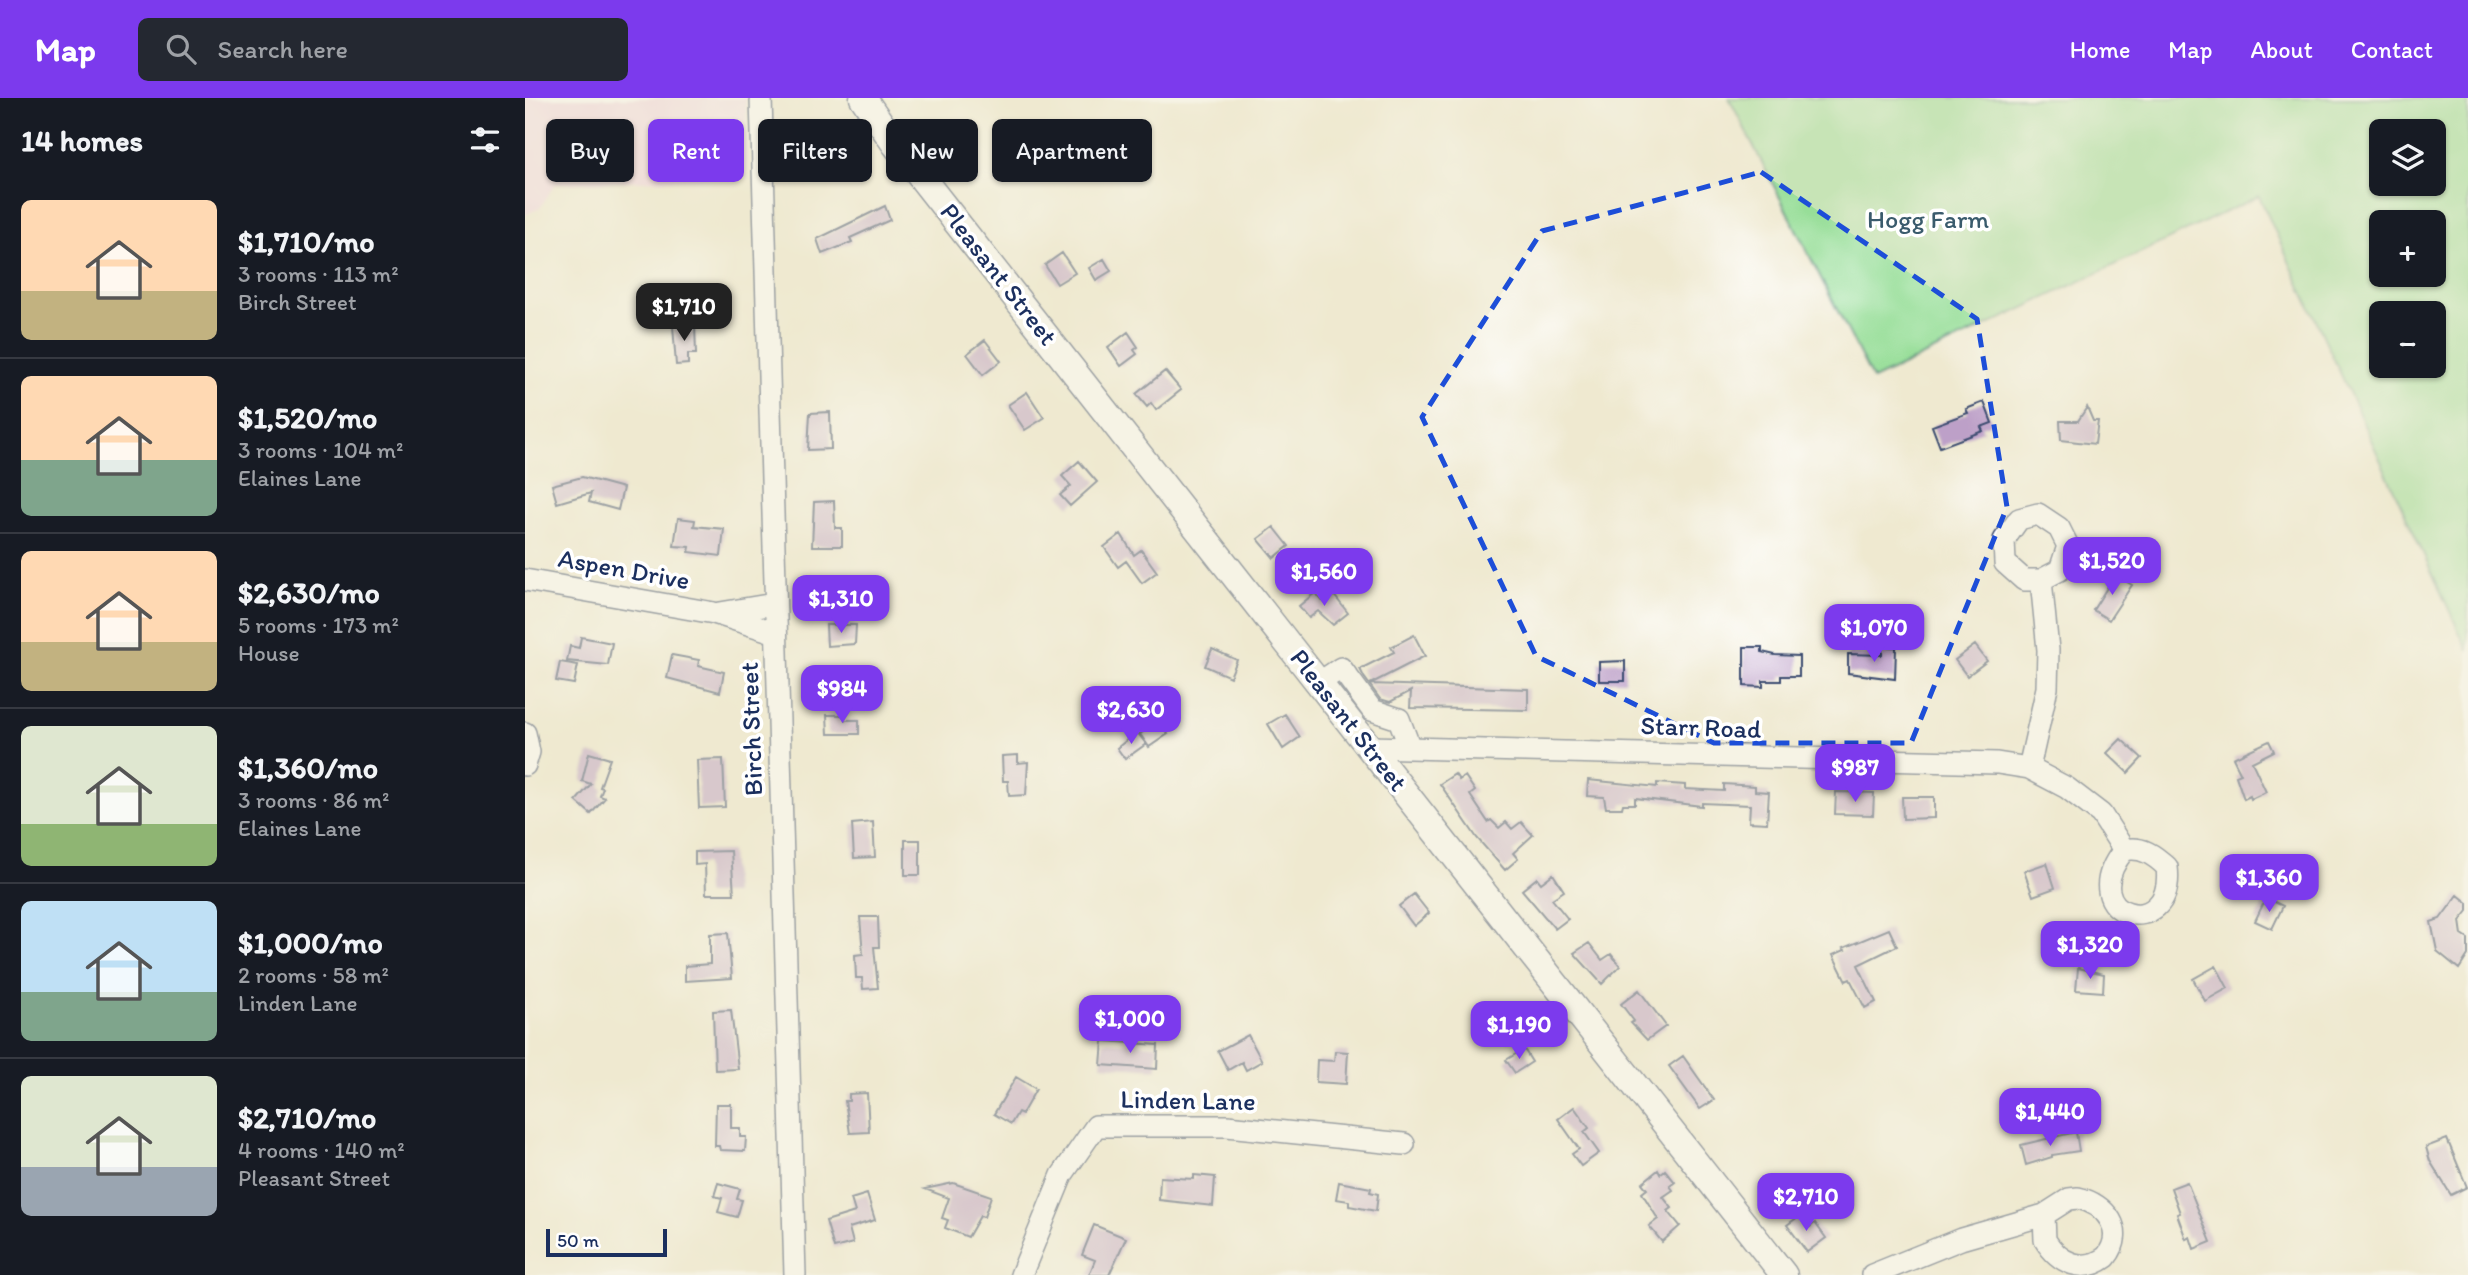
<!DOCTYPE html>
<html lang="en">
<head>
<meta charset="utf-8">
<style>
  body { margin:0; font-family:Itim,sans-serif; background:#242831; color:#f1f3f6; height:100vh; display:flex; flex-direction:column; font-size:26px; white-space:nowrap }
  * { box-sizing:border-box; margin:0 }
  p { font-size:23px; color:#9ea1a6 }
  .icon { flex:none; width:38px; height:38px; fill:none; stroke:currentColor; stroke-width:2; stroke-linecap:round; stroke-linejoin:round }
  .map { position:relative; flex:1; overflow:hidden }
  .side { display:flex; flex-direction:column; background:#171b24; width:525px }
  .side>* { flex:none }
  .guide { position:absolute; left:21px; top:21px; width:665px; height:63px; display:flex; gap:14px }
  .fabs { position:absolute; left:1844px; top:21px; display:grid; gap:14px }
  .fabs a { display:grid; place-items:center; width:77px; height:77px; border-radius:10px; background:#171b24; box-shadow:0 2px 5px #0004; font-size:35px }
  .scale { position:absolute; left:21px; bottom:18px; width:121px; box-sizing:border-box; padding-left:7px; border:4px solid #1b2f5e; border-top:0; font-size:19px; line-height:24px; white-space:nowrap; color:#1b2f5e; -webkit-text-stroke:5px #fff; paint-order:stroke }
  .price { position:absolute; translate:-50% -60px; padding:0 16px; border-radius:14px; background:#7c3aed; color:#fff; font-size:23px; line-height:46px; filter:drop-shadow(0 2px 4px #0008) }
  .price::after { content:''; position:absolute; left:50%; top:42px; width:21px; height:16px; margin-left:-10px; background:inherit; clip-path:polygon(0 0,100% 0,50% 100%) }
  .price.current { background:#222; color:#fff }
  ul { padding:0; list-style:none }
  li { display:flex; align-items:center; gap:21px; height:175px; padding:0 21px }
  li+li { border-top:2px solid #363941 }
  li span { display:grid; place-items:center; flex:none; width:196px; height:140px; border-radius:10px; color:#555 }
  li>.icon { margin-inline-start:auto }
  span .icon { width:84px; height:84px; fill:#fffc; stroke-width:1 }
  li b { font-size:30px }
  h2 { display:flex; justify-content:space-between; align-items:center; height:84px; padding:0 21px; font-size:30px }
  .chip { padding:0 24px; border-radius:10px; background:#171b24; box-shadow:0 2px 5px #0004; font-size:24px; line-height:63px }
  .chip.current { background:#7c3aed; color:#fff }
  header { display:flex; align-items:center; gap:42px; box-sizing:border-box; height:98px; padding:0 35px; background:#7c3aed; color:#fff }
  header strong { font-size:33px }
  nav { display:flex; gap:38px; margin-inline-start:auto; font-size:24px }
  .search { width:490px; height:63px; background:#242831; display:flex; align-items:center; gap:18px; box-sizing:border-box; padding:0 24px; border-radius:10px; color:#9ea1a6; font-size:26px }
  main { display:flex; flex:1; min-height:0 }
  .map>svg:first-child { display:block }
</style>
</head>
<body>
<header>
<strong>Map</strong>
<div class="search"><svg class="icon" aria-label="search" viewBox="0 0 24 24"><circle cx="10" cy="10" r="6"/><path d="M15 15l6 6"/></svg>Search here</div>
<nav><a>Home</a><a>Map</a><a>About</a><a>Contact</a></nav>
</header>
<main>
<section class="side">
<h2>14 homes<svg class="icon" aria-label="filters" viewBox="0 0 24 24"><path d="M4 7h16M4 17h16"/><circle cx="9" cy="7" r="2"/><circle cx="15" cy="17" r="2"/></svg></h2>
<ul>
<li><span style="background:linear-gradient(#ffd9b3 65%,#c2b280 0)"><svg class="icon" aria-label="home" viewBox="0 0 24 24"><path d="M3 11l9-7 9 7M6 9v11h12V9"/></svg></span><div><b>$1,710/mo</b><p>3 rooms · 113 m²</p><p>Birch Street</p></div></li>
<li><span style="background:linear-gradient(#ffd9b3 60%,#7fa58c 0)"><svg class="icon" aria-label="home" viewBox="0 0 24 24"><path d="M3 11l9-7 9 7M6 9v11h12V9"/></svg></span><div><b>$1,520/mo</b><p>3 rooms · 104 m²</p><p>Elaines Lane</p></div></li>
<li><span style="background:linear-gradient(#ffd9b3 65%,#c2b280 0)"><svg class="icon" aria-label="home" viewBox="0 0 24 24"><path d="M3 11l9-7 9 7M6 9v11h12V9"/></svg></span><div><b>$2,630/mo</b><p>5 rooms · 173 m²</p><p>House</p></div></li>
<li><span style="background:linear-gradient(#dfe7d0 70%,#8fb573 0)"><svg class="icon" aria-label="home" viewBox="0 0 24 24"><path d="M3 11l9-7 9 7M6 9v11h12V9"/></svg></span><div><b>$1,360/mo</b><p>3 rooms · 86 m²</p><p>Elaines Lane</p></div></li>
<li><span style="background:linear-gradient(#bfe0f5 65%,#7fa58c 0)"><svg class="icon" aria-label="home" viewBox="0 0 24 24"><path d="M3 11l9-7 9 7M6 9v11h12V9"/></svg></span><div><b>$1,000/mo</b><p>2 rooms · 58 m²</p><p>Linden Lane</p></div></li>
<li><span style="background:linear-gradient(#dfe7d0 65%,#9aa5b1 0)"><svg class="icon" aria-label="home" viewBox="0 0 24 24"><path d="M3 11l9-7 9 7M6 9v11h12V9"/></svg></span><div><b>$2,710/mo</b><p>4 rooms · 140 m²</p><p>Pleasant Street</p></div></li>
</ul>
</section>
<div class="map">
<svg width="1943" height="1177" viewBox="0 0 1943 1177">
  <rect width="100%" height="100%" fill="#fff"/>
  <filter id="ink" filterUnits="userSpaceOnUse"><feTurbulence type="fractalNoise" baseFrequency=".0143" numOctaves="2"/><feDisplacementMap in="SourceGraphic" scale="14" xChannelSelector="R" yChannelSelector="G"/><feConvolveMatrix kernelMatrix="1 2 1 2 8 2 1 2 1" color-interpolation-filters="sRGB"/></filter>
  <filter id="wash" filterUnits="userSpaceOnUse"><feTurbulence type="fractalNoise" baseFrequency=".00686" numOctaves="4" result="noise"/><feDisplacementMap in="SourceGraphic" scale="28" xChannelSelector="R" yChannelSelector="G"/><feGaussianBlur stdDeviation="1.57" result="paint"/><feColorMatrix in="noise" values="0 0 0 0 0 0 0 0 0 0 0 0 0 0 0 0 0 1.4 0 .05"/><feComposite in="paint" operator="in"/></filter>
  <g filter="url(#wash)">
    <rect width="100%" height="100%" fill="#efe9d0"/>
    <path fill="#f1d0e3" d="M0 0H221L222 79 30 86 15 110 0 117Z"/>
    <path fill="#97de98" stroke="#59867b" stroke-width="2" fill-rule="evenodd" d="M1204 0H1943V553L1734 98 1348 282ZM1857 33H1909V86H1857ZM1857 124H1909V177H1857ZM1857 215H1909V268H1857Z"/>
    <g id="blocks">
      <path fill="#bda0c8" d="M360 108 365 122 325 140 327 144 297 156 292 141Z
        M537 155 550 175 532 186 520 167Z
        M579 161 586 173 571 182 564 170Z
        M170 227 171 256H163V266L151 267 148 228Z
        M603 234 613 249 609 252 612 256 596 268 583 249Z
        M460 242 476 263 458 277 442 256Z
        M640 273 656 292 631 312 626 305 622 309 611 296Z
        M502 294 519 320 500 332 483 307Z
        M1459 304 1467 325 1456 329 1458 333 1415 349 1407 328 1443 315 1441 311Z
        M1562 309 1568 323H1573L1570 346 1536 342 1535 323H1553Z
        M305 314 306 351 283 352 285 315Z
        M554 363 572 384 545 408 535 397 546 388 537 378Z
        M57 379 98 390 93 412 64 404 66 395 32 405 27 387Z
        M309 403 310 430H317V448H287L289 404Z
        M153 420 170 422 169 428 199 431 196 458 164 454 165 449 149 448Z
        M749 429 764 448 749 460 733 441Z
        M596 436 609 457 616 452 632 474 617 485 601 463 593 469 579 449Z
        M1590 477 1607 487 1584 522 1568 512Z
        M790 495 798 504 808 496 823 515 808 527 793 513 784 520 774 508Z
        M301 527H331L330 546 302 548Z
        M889 537 900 558 845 586 1003 591V612L885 610 886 593 865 604 855 601 839 579 835 571 869 554 866 549Z
        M56 539 87 545 83 567 42 563 45 548 54 550Z
        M1450 547 1462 563 1442 578 1430 562Z
        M1357 548 1371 549 1370 581 1323 575V556L1357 557Z
        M1219 549H1237V554L1250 557 1274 558V578H1256V583H1238V589L1219 588Z
        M687 551 712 562 705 579 680 568Z
        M147 557 174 562 173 568 199 574 195 594 142 580Z
        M1100 563V583H1074V564Z
        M35 564 53 567 49 586 31 583Z
        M760 616 775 639 758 651 743 626Z
        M302 617H320V622H334V636H303Z
        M633 623 643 636 624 649 615 636Z
        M612 634 621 646 600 661 592 650Z
        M1596 641 1617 660 1603 675 1582 655Z
        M1744 643 1749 653 1727 664 1741 694 1726 701 1725 698 1719 701 1711 678 1716 676 1708 660Z
        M64 655 85 661 75 689 78 690 75 698 80 700 66 716 51 703 66 686 57 683Z
        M493 657V665L503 664 501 697 484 698 483 683H478L477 658Z
        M198 661 200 709 174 710 172 662Z
        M930 676 934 682 940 678 950 693 945 697 963 724 966 722 974 730 981 724 987 731 996 724 1008 737 988 755 993 761 980 772 952 740 915 686Z
        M1063 682 1132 689V685L1160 687V691L1199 693V686L1230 688V693L1244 694 1242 725 1224 724 1225 707 1177 705V708L1110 700V706H1098L1097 710H1081L1079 699 1062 698Z
        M1311 694 1349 695 1348 717 1310 716Z
        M1377 699H1409V720L1378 721Z
        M348 724 350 759 329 760 327 726Z
        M380 742H395V777H380Z
        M206 753 209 796H181L180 766 170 767V754Z
        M1522 765 1530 790 1508 798 1499 773Z
        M1028 776 1039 793 1027 801 1043 821 1030 831 997 792 1012 780 1016 785Z
        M889 796 904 815 889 828 874 808Z
        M1933 797 1943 805V813L1935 823 1937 837 1943 841V857L1934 871 1912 853 1906 824 1915 821Z
        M1741 800 1758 808 1747 831 1730 823Z
        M335 819H353L354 849H349L353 890 338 891 337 880H331L330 857 338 856Z
        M1364 831 1372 848 1333 867 1351 904 1340 910 1325 881 1321 883 1308 857 1320 852 1318 850Z
        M203 835 207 880 160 883V868L185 866V836Z
        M1064 845 1077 862 1086 856 1095 868 1077 886 1049 855Z
        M1691 868 1703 890 1680 903 1668 881Z
        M1553 870 1579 876 1578 894 1551 892Z
        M1114 892 1141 928 1122 942 1106 925 1109 923 1096 906Z
        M206 912 213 971 190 972 188 913Z
        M986 914 999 934 982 945 969 924Z
        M723 937 737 963 721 972 717 964 703 972 693 953Z
        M578 943 633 947 632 971 576 967Z
        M999 951 1007 964 990 975 981 962Z
        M810 953 823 954 821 986 791 984 792 962 809 963Z
        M1158 958 1189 1002 1175 1011 1144 968Z
        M491 979 511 991 497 1016 493 1014 486 1026 469 1016Z
        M342 995 344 1034 325 1035 320 1003H324V996Z
        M191 1006H206V1030H215V1039H221L220 1053 195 1052 194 1048H190Z
        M1049 1009 1064 1030 1059 1034 1074 1055 1056 1068 1047 1056 1054 1051 1033 1021Z
        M1551 1034 1554 1053 1527 1057V1059L1501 1067 1496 1047Z
        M1922 1041 1942 1089 1926 1097 1905 1063 1901 1049Z
        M1133 1072 1135 1076 1140 1072 1150 1084 1145 1088 1148 1092 1138 1099 1147 1110 1143 1113 1155 1128 1137 1144 1124 1128 1133 1121 1117 1095 1122 1091 1117 1085Z
        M669 1077 690 1079 688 1108 634 1102 635 1079 669 1081Z
        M814 1084 846 1090 845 1094 853 1096 851 1113 824 1108V1103L811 1101Z
        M1662 1084 1686 1144 1669 1151 1665 1139 1661 1141 1652 1116 1655 1115 1646 1090Z
        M193 1085 215 1091 212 1101 217 1102 212 1119 193 1114 197 1100 189 1098Z
        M428 1085 466 1098 459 1119 455 1118 443 1139 420 1130 423 1122 417 1120 424 1100 400 1091Z
        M342 1096 350 1122 324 1130 328 1145 309 1150 301 1123 330 1114 326 1101Z
        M1276 1117 1285 1129 1290 1125 1301 1140 1282 1154 1262 1127Z
        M569 1127 601 1140 584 1177H564L570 1162 557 1157Z"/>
    </g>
  </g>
  <g filter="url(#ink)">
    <use href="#blocks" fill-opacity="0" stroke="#3b4b6f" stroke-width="2"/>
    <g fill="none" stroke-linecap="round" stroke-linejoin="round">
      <defs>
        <path id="minor" d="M236 0 270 1177
          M0 482 189 515 251 535
          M1516 482 1535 472 1543 448 1534 430 1513 416 1494 421 1479 442 1480 465 1499 482H1516L1523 552 1522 590 1504 670 1542 690 1576 716 1599 752C1545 820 1651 846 1642 769 1629 757 1617 748 1599 752
          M195 515 249 506
          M795 584 816 570 847 612 874 621 885 650
          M0 635 4 654 0 667
          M845 649 1472 665 1504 670
          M1553 1100C1581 1106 1602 1133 1581 1159 1558 1176 1534 1165 1520 1142L1519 1117 1544 1101Z
          M496 1177 537 1077 571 1028H702L879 1046
          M1347 1177 1436 1141 1519 1117"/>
        <path id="major" d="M338 0 370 46 1259 1177"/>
      </defs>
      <use href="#minor" stroke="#3b4b6f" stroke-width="24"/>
      <use href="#major" stroke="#3b4b6f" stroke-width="29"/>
      <use href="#minor" stroke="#fff" stroke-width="21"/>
      <use href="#major" stroke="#fff" stroke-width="26"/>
    </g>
  </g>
  <path d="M0 0H1943V1177H0ZM1236 74 1452 221 1482 409 1386 645H1189L1011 558 897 319 1017 133Z" fill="#efe9d0" fill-opacity=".55" fill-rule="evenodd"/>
  <path fill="none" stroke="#1d4ed8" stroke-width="5" stroke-dasharray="14 9" stroke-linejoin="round" d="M1236 74 1452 221 1482 409 1386 645H1189L1011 558 897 319 1017 133Z"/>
  <g text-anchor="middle" stroke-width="7" stroke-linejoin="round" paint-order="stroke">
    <g font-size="26" fill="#3a5b6c" stroke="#fff">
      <text x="1403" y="130">Hogg Farm</text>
    </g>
    <g font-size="26" fill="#1b2f5e" stroke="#fff">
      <text transform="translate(474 176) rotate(52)" y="9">Pleasant Street</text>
      <text transform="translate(99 471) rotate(10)" y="9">Aspen Drive</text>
      <text transform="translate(824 622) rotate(52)" y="9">Pleasant Street</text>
      <text transform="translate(1176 629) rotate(2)" y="9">Starr Road</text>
      <text transform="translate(226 631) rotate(-92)" y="9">Birch Street</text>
      <text transform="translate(663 1002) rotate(1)" y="9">Linden Lane</text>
    </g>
  </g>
</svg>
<div class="fabs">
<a><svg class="icon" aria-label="layers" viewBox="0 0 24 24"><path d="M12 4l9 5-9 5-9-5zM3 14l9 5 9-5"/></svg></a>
<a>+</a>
<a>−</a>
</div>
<div class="scale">50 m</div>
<b class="price current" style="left:159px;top:245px">$1,710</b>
<b class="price" style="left:1587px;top:499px">$1,520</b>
<b class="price" style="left:799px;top:510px">$1,560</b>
<b class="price" style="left:316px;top:537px">$1,310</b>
<b class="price" style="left:1349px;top:566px">$1,070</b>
<b class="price" style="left:317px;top:627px">$984</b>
<b class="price" style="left:606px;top:648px">$2,630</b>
<b class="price" style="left:1330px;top:706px">$987</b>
<b class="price" style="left:1744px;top:816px">$1,360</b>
<b class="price" style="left:1565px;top:883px">$1,320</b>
<b class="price" style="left:605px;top:957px">$1,000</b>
<b class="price" style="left:994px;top:963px">$1,190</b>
<b class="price" style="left:1525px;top:1050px">$1,440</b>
<b class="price" style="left:1281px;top:1135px">$2,710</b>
<div class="guide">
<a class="chip">Buy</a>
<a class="chip current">Rent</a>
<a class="chip">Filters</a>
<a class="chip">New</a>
<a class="chip">Apartment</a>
</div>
</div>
</main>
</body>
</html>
